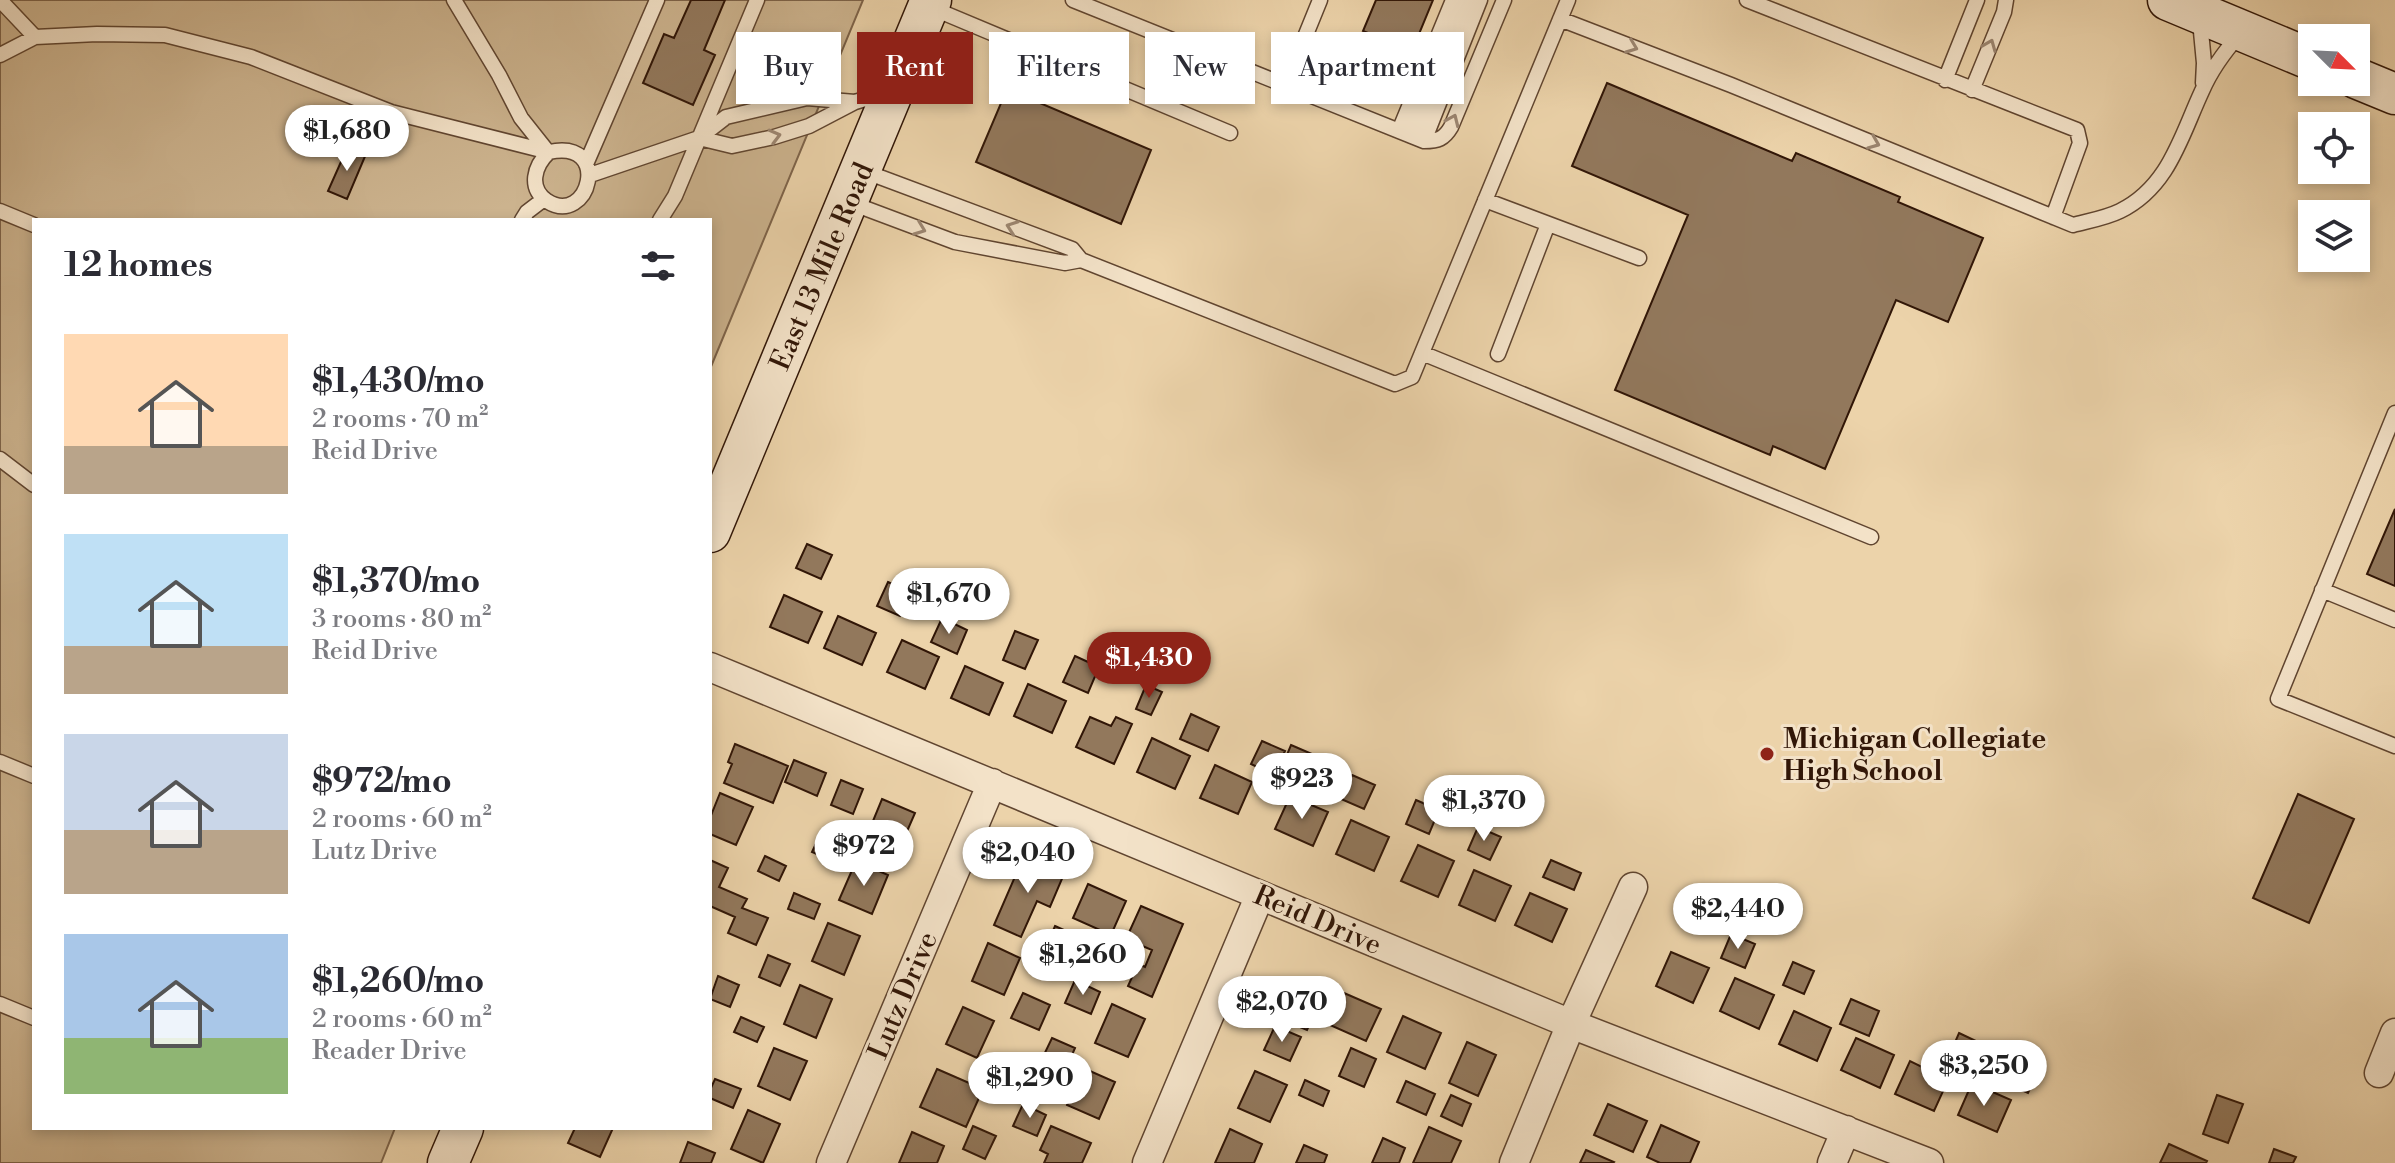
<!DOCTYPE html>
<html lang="en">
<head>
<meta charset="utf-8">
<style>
  body { margin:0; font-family:"Libre Bodoni",serif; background:#f7f7f7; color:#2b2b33; height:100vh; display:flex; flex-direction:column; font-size:30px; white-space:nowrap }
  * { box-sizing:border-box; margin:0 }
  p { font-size:26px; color:#7c7c81 }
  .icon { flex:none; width:44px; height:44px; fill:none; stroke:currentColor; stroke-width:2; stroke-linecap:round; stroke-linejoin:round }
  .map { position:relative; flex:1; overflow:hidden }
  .drawer { position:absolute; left:32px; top:218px; width:680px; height:912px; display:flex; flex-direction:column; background:#fff; border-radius:0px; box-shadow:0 4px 12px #0003 }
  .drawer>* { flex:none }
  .banner { position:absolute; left:736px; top:32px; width:760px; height:72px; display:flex; gap:16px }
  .needle { width:52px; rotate:114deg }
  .buttons { position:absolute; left:2298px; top:24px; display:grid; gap:16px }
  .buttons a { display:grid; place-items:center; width:72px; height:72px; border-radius:0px; background:#fff; box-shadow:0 4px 12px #0003; font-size:40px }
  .price { position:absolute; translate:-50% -68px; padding:0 18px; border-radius:28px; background:#fff; color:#222; font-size:26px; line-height:52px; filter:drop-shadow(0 2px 4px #0008) }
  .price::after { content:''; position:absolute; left:50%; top:48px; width:24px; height:18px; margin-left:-12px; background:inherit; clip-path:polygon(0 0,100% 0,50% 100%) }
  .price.on { background:#8f2418; color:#fff }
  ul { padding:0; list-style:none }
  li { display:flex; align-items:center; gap:24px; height:200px; padding:0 32px }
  li span { display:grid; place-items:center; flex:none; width:224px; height:160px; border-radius:0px; color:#555 }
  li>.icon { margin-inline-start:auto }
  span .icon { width:96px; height:96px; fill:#fffc; stroke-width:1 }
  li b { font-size:34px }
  h2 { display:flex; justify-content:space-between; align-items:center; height:96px; padding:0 32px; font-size:34px }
  .tag { padding:0 28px; border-radius:0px; background:#fff; box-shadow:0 4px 12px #0003; font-size:28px; line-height:72px }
  .tag.on { background:#8f2418; color:#fff }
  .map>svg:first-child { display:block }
</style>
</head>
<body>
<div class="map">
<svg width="2395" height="1163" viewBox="0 0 2395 1163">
  <rect width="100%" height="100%" fill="#ecd3aa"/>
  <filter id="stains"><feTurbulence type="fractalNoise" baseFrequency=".0025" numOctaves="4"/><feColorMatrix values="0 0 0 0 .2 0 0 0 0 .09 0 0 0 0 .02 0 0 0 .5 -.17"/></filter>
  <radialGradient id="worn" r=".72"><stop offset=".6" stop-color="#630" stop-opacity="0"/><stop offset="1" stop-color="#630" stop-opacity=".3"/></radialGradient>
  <path fill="#ccb38e" stroke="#7e644a" stroke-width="2" d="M0 0H863L710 369V220H34V1128H395L381 1163H0Z"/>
  <path fill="#92785c" stroke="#311607" stroke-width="2" d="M691 0H725L704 50 715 55 693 105 643 83 664 34 674 38Z
    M1376 0H1433L1412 51 1363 31Z
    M1607 83 1792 161 1796 153 1900 197 1898 202 1983 238 1948 322 1896 300 1825 469 1773 446 1770 455 1615 390 1688 215 1572 166Z
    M1007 89 1151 150 1121 224 976 162Z
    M348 146 366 154 347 199 328 191Z
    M2395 509V586L2367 574Z
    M807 544 832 555 821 579 796 568Z
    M888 582 911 593 900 616 877 606Z
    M784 595 822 612 808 643 770 627Z
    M838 616 876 633 862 665 824 648Z
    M942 618 967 630 957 654 931 642Z
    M1015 631 1038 640 1025 669 1003 660Z
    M902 640 939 657 925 689 887 672Z
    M1075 656 1099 667 1088 693 1063 682Z
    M965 666 1003 683 989 715 951 698Z
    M1028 684 1066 701 1052 733 1014 716Z
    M1146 685 1162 692 1151 715 1136 709Z
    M1191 714 1219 727 1208 751 1180 739Z
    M1090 717 1111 726 1116 717 1132 724 1114 764 1076 747Z
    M1152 738 1190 756 1175 789 1137 772Z
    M1262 741 1285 751 1274 775 1251 764Z
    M735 744 788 766 773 803 724 783 732 764 728 762Z
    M1291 745 1312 754 1300 782 1279 774Z
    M794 760 826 773 817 796 785 782Z
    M1215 765 1252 782 1238 814 1200 798Z
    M1352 775 1375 785 1364 809 1341 799Z
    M841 780 863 789 853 814 831 805Z
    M720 793 753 807 736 845 710 834V818Z
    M2298 794 2354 819 2309 923 2253 898Z
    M1290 796 1328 812 1313 846 1275 829Z
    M882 799 915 813 898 852 866 838Z
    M1416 800 1439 810 1429 834 1406 824Z
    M1351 820 1389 837 1374 871 1336 854Z
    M1478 827 1501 837 1490 860 1468 850Z
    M822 831 847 841 838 863 812 852Z
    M1418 845 1454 861 1438 897 1401 881Z
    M765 856 786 866 779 881 758 871Z
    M1024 856 1064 874 1050 907 1037 901 1021 937 994 925Z
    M710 860 728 868 719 887 747 899 742 908 768 918 756 945 728 933 735 917 710 906Z
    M1551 860 1581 873 1574 890 1543 877Z
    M856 861 888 875 872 914 839 900Z
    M1474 870 1511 886 1495 921 1459 905Z
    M1088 884 1126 901 1111 935 1073 918Z
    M794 893 820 904 814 919 788 909Z
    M1530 893 1567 909 1552 942 1515 925Z
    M1141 906 1183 924 1152 997 1128 986 1138 964 1145 967 1152 950 1126 939Z
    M828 923 860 936 844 975 812 961Z
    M1055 926 1075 935 1065 958 1045 949Z
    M1731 934 1755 944 1745 968 1721 958Z
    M988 943 1020 958 1004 995 972 981Z
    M1671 952 1709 968 1693 1003 1656 986Z
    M768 955 790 964 780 986 759 977Z
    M1793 962 1814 971 1804 994 1783 985Z
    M718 976 739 985 730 1007 710 999Z
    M1296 978 1325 991 1307 1030 1278 1018Z
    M1735 978 1774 995 1759 1029 1720 1011Z
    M1075 980 1100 992 1091 1014 1065 1003Z
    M800 985 832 999 816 1038 784 1024Z
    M1023 993 1050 1005 1039 1030 1011 1018Z
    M1344 993 1381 1009 1366 1041 1330 1025Z
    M1851 999 1879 1011 1869 1036 1840 1024Z
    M1112 1004 1145 1019 1128 1057 1095 1043Z
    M963 1007 994 1021 977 1058 946 1044Z
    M1794 1011 1831 1028 1817 1061 1779 1044Z
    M1403 1016 1441 1033 1425 1069 1387 1052Z
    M741 1017 764 1027 757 1042 734 1032Z
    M1275 1026 1301 1037 1290 1061 1264 1050Z
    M1959 1033 1978 1042 1966 1069 1947 1061Z
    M1052 1038 1075 1048 1065 1071 1041 1061Z
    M1856 1038 1894 1055 1880 1088 1841 1070Z
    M1467 1042 1496 1055 1478 1096 1449 1083Z
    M774 1048 807 1061 790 1100 758 1086Z
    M1351 1048 1376 1059 1364 1087 1339 1076Z
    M2014 1058 2039 1069 2028 1093 2003 1082Z
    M994 1059 1021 1071 1010 1097 983 1084Z
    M1936 1059 1954 1067 1934 1111 1895 1094 1910 1061 1930 1071Z
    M1083 1068 1115 1082 1099 1119 1067 1105Z
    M937 1069 983 1089 966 1127 920 1107Z
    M1255 1071 1287 1085 1270 1122 1238 1108Z
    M715 1079 741 1089 733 1108 710 1098V1090Z
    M1305 1080 1329 1091 1323 1106 1299 1095Z
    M1406 1081 1435 1094 1426 1115 1397 1102Z
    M1972 1083 2011 1100 1997 1132 1958 1115Z
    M1451 1095 1471 1104 1462 1126 1441 1116Z
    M2217 1095 2243 1104 2228 1143 2203 1134Z
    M1023 1104 1046 1115 1037 1136 1013 1126Z
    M1608 1104 1647 1121 1633 1152 1594 1135Z
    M748 1110 780 1124 763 1163 731 1149Z
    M1661 1125 1699 1142 1690 1163H1660L1647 1157Z
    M973 1126 996 1136 985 1159 963 1149Z
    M1051 1126 1091 1143 1082 1163H1044L1048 1154 1040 1150Z
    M1429 1127 1461 1141 1451 1163H1413Z
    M575 1128H613L600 1157 568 1143Z
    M1230 1129 1262 1144 1254 1163H1215Z
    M912 1132 944 1146 937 1163H899Z
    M1383 1138 1405 1148 1399 1163H1372Z
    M688 1142 715 1153 711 1163H680Z
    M2169 1144 2207 1161 2206 1163H2160Z
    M1304 1145 1327 1155 1324 1163H1296Z
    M2274 1149 2296 1157 2293 1163H2269Z
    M1586 1150 1614 1162 1613 1163H1580Z"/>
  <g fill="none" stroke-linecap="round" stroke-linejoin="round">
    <defs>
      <path id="lane" d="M0 0 35 37
        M454 0 499 75 521 118 548 152
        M1073 0 1424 141C1438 141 1444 139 1451 127L1504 0
        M1747 0 2077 130 2080 143 2053 217
        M932 8 1230 133
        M1560 19 1731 85 2073 225C2088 221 2106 218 2120 211 2169 187 2181 136 2202 91 2211 70 2225 51 2240 34
        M2200 21 2204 63 2203 83
        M0 55 35 37 97 34 165 35 251 57 391 112 549 152C613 138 589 228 547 201 528 188 534 166 549 152
        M1945 80 1977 0
        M1285 86 1320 0
        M1972 90 2004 12 2006 0
        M1399 131 1453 0
        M1412 136 1467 0
        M699 138 732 146 774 137 809 126 855 102 885 93
        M1424 141 1480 0
        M586 164 657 0
        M861 170 1072 249 1081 260 1395 384 1412 377 1568 0
        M590 175 699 138 726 117 807 98 855 102
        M1485 200 1639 258
        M851 203 955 242 1065 263 1081 260
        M0 211 34 225
        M522 220 527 212 544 199
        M660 220 675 196 757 0
        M1422 353 1871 537
        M1498 354 1548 224
        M2395 413 2278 699 2395 746
        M0 459 34 485
        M2322 590 2395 620
        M0 762 34 776
        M0 1004 34 1018"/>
      <path id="street" d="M710 667 1571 1024 1929 1163
        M2379 1073 2395 1033
        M831 1163 992 783
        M1147 1163 1260 895
        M1514 1163 1571 1024 1633 887
        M1832 1163 1846 1130"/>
      <path id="secondary" d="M2168 0 2312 60
        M2356 78 2395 94
        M710 532 931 0
        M448 1163 463 1128"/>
    </defs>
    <use href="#lane" stroke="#604530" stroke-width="17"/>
    <use href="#street" stroke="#604530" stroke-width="31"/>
    <use href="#secondary" stroke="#311607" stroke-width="43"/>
    <use href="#lane" stroke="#f3e2c8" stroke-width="14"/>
    <use href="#street" stroke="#f3e2c8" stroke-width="28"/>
    <use href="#secondary" stroke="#f3e2c8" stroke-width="40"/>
  </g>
  <defs><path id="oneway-chevron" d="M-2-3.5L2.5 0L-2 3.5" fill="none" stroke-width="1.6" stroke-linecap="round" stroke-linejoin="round" transform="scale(2)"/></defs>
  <g stroke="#9c8671">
    <use href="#oneway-chevron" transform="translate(1990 45) rotate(-68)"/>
    <use href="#oneway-chevron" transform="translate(1632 47) rotate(21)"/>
    <use href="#oneway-chevron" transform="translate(1453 120) rotate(-66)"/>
    <use href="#oneway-chevron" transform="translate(775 136) rotate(-15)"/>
    <use href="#oneway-chevron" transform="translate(1874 143) rotate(22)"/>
    <use href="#oneway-chevron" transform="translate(1012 227) rotate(-160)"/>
    <use href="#oneway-chevron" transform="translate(920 229) rotate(21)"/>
  </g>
  <circle fill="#8f2418" stroke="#f3e2c8" stroke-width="3" cx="1767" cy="754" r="8"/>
  <g text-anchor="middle" stroke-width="6" stroke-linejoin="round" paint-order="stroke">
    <g font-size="28" fill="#311607" stroke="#f3e2c8">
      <text transform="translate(821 266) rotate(-67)" y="10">East 13 Mile Road</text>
      <text transform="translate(1318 919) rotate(23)" y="10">Reid Drive</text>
      <text transform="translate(902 995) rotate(-67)" y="10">Lutz Drive</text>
    </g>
    <g font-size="28" font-weight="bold" fill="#311607" stroke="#f3e2c8" text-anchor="start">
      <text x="1783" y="748">Michigan Collegiate<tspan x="1783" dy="32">High School</tspan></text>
    </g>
  </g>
  <rect width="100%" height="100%" filter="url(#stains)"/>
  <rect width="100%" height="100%" fill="url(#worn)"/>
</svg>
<div class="buttons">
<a><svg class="needle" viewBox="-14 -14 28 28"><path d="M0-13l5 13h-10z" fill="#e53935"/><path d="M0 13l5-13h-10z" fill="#7c7c81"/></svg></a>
<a><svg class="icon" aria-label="locate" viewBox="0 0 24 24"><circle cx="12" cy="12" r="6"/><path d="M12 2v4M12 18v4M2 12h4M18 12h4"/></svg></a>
<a><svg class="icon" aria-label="layers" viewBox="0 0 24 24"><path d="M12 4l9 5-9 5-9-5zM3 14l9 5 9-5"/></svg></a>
</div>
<b class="price" style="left:347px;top:173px">$1,680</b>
<b class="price" style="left:949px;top:636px">$1,670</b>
<b class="price on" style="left:1149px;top:700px">$1,430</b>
<b class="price" style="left:1302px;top:821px">$923</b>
<b class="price" style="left:1484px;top:843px">$1,370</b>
<b class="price" style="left:864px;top:888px">$972</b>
<b class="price" style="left:1028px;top:895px">$2,040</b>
<b class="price" style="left:1738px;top:951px">$2,440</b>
<b class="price" style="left:1083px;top:997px">$1,260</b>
<b class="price" style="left:1282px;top:1044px">$2,070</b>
<b class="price" style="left:1984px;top:1108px">$3,250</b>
<b class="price" style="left:1030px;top:1120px">$1,290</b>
<div class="banner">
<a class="tag">Buy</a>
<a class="tag on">Rent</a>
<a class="tag">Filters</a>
<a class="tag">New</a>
<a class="tag">Apartment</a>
</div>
<section class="drawer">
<h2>12 homes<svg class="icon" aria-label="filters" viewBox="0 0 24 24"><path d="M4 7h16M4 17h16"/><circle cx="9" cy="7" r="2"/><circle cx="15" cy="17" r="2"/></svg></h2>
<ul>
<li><span style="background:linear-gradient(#ffd9b3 70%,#b9a48a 0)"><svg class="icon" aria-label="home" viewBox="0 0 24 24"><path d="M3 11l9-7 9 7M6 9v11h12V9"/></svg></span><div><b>$1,430/mo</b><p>2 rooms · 70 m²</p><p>Reid Drive</p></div></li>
<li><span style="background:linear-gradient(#bfe0f5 70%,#b9a48a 0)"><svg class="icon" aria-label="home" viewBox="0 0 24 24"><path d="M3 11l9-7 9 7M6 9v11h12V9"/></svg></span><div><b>$1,370/mo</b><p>3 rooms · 80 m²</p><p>Reid Drive</p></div></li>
<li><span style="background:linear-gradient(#c9d6e8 60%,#b9a48a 0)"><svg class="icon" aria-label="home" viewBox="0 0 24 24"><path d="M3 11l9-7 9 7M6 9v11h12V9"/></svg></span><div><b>$972/mo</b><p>2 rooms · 60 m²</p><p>Lutz Drive</p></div></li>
<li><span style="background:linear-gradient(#a9c7e8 65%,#8fb573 0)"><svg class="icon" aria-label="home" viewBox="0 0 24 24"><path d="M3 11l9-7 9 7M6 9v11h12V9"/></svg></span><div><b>$1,260/mo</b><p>2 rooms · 60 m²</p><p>Reader Drive</p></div></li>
</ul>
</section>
</div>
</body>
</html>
